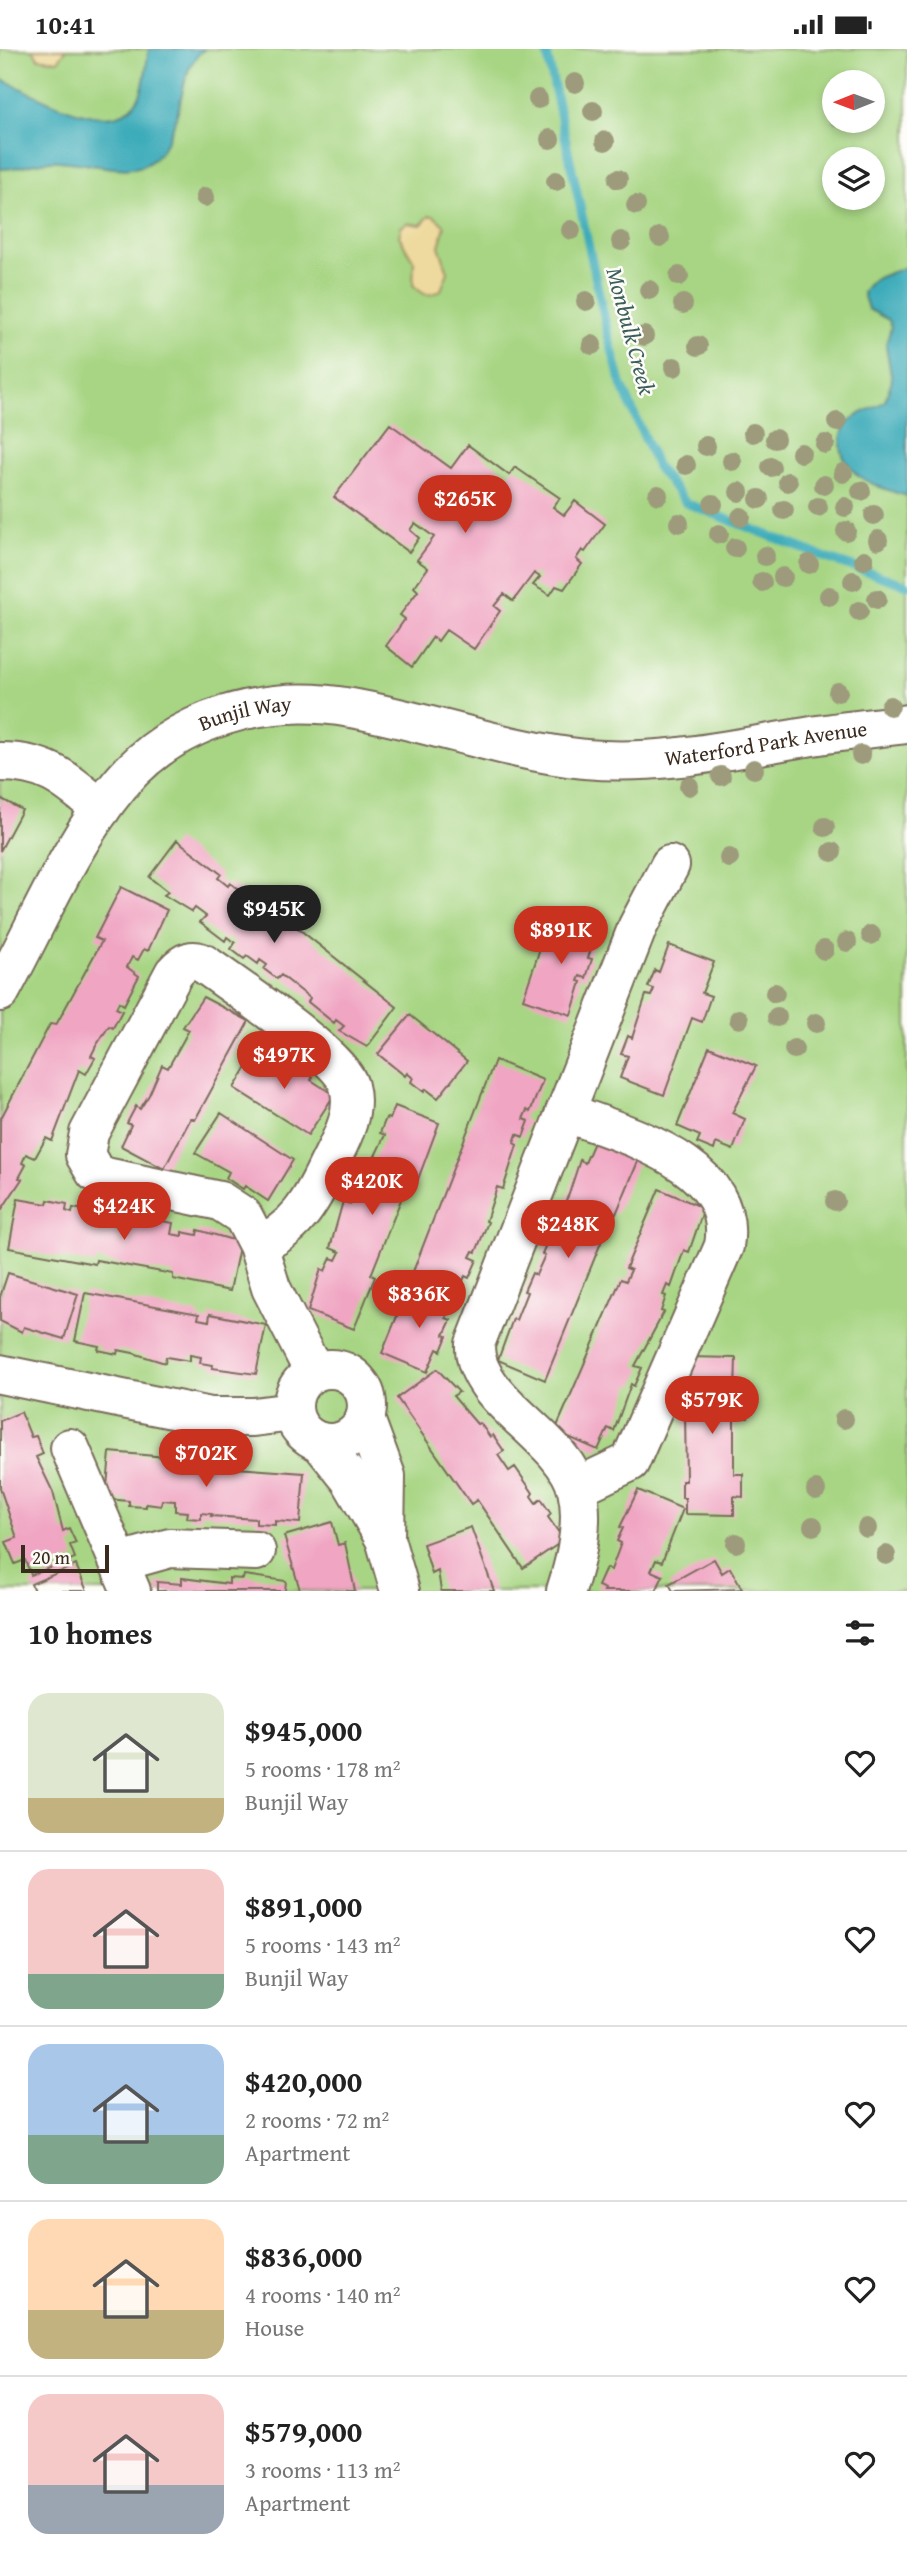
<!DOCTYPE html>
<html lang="en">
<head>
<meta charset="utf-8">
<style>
  body { margin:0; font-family:"Gentium Book Plus",serif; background:#f6f6f6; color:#222; height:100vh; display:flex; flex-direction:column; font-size:26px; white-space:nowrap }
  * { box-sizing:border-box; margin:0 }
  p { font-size:23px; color:#767676 }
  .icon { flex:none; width:38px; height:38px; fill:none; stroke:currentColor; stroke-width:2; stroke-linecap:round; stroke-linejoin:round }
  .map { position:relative; height:1542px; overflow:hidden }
  .side { display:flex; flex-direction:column; background:#fff; flex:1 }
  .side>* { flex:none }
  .needle { width:46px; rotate:269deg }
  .controls { position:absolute; left:822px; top:21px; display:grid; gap:14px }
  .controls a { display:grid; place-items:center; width:63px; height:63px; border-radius:50%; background:#fff; box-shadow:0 4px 10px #0003; font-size:35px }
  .scale { position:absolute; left:21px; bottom:18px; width:88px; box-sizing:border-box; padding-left:7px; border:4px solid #3b2a1e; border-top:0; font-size:19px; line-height:24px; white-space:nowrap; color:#3b2a1e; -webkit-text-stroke:5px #fdfcf7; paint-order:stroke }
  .price { position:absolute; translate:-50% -60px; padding:0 16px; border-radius:24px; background:#c8321e; color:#fff; font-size:23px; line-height:46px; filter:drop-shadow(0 2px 4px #0008) }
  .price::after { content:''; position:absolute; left:50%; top:42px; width:21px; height:16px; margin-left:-10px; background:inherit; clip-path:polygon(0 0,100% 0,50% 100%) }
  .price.active { background:#222; color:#fff }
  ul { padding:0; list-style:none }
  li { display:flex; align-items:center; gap:21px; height:175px; padding:0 28px }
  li+li { border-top:2px solid #e0e0e0 }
  li span { display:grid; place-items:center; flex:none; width:196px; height:140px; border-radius:21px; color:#555 }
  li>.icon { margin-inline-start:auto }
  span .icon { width:84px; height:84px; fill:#fffc; stroke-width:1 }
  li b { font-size:30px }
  h2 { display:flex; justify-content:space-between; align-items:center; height:84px; padding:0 28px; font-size:30px }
  .status { display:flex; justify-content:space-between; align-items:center; height:49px; padding:0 35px; background:#fff; direction:ltr }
  .status svg { height:19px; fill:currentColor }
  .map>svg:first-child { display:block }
</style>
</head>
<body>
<div class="status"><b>10:41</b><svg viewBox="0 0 49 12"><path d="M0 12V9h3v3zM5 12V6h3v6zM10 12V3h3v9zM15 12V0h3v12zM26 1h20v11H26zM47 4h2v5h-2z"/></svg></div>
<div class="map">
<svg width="907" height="1542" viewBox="0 0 907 1542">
  <rect width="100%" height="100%" fill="#fdfcf7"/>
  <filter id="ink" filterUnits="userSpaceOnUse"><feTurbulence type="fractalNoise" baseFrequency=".0143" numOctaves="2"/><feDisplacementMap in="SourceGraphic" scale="14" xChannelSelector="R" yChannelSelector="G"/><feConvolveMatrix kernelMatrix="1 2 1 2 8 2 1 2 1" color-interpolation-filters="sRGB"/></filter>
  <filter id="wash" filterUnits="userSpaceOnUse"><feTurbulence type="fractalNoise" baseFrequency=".00686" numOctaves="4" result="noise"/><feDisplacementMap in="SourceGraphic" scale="28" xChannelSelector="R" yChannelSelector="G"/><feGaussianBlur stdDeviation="1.57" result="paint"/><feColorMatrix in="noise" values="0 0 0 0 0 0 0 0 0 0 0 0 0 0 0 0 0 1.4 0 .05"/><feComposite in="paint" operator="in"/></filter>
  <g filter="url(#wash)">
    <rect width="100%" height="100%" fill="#ede6c9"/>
    <path fill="#a7d583" stroke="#718050" stroke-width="2" fill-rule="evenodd" d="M0 0H907V1542H0ZM835 33H873V72H835ZM835 110H873V149H835Z"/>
    <path fill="#eeda9e" stroke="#94825e" stroke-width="2" d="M33 0H66V1L58 12 38 9Z
      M429 167H434L445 177 439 197 448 223 441 241C428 249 423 246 413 236L414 213 399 187 401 178 407 174 421 176Z"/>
    <path fill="#3dacba" stroke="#3c6b6c" stroke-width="2" d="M149 0H205C186 13 184 37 179 58 157 143 125 117 59 112 40 110 20 121 0 120V30C31 41 114 97 139 48 146 35 146 14 149 0Z
      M907 217V447C881 439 843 429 841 396 841 387 843 377 851 371 860 363 874 360 885 352L892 331 886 296 891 278 889 271 868 260 863 244C871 226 891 226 907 217Z"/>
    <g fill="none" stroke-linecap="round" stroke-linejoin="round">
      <path stroke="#3dacba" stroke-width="9" d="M546 0 608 286 621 334 657 418 686 454 829 510 907 536"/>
    </g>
    <g id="blocks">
      <path fill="#f0a5c2" d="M390 375 451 419 468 396 509 426 515 418 560 449 553 458 564 466 575 452 605 475 585 503 582 501 576 510 582 515 564 540 556 537 550 546 533 536 540 528 534 524 513 552 504 545 494 557 500 562 474 600 446 581 438 592 433 588 412 618 386 597 405 570 400 566 418 542 414 538 428 519 417 511 434 488 415 474 410 481 419 489 409 503 334 448Z
        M0 749 22 761 0 802Z
        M177 791 221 825 218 829 228 837 230 834 287 877 290 873 397 958 367 998 339 982 344 977 336 971 334 974 308 953 310 949 281 926 277 930 264 920 267 916 260 911 258 915 247 907 244 910 231 900 235 894 227 888 225 892 200 873 206 867 195 859 192 863 164 846 168 843 149 828Z
        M121 838 167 861 148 902 144 900 138 911 132 908 127 918 139 927 124 956 119 953 116 959 122 962 113 979 109 977 96 997 91 1007 95 1009 86 1025 79 1021 52 1092 46 1089 35 1109 26 1105 22 1114 26 1116 19 1129 22 1130 0 1163V1071L50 975 56 976 102 892 95 889Z
        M551 867 597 882 588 909 592 910 586 929 580 927 578 932 581 933 571 966 523 950Z
        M669 896 714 913 702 944 711 947 702 973 692 969 664 1046 620 1029 628 1007 621 1005 628 987 632 989 646 946 651 947 654 940 648 938 655 921 659 923Z
        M203 948 249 972 195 1071 191 1069 164 1120 121 1097 131 1076 127 1074 136 1057 140 1060 149 1046 162 1016 168 1019 189 981 183 978Z
        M410 966 467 1012 438 1049 426 1040 424 1043 411 1033 413 1029 407 1024 405 1027 378 1005Z
        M260 997 289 1016 287 1019 293 1023 296 1018 313 1028 311 1031 334 1046 308 1086 234 1039Z
        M709 998 756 1017 732 1064 745 1070 733 1101 716 1094 714 1101 697 1094 700 1087 677 1077Z
        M495 1011 543 1031 530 1063 527 1061 523 1070 529 1072 523 1088 517 1085 514 1094 517 1096 503 1140 497 1138 486 1172 488 1173 476 1203 473 1202 470 1208 477 1211 469 1229 465 1227 454 1252 409 1233Z
        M395 1057 439 1074 414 1141 406 1138 371 1226 375 1228 354 1280 308 1262 321 1220 325 1222 331 1209 336 1211 340 1203 330 1199 343 1152 350 1155 353 1148 350 1147 360 1121 367 1124 385 1086 380 1084 386 1069 390 1070Z
        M221 1064 293 1111 268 1152 245 1137 243 1140 226 1129 229 1123 195 1104Z
        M595 1091 639 1110 616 1165 613 1164 545 1331 498 1311 513 1270 516 1271 527 1243 524 1242 532 1224 536 1226 545 1206 542 1205 546 1195 543 1194 549 1178 553 1179 569 1145 580 1111 585 1114Z
        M659 1140 704 1159 689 1203 684 1201 671 1238 667 1236 663 1246 666 1247 661 1262 664 1263 635 1317 642 1319 634 1337 631 1335 614 1382 608 1379 598 1401 555 1382 621 1230 626 1232 631 1221 626 1219Z
        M18 1150 47 1155 48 1151 67 1155 66 1162 72 1164 73 1159 105 1165 106 1161 115 1163 116 1159 133 1162 132 1170 141 1171 142 1168 173 1174 171 1185 182 1187V1183L197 1186 198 1181 240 1193 230 1242 173 1230V1225L96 1211 95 1215 9 1199Z
        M8 1224 78 1245 64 1290 24 1278 22 1283 0 1272V1248Z
        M415 1239 452 1255 446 1269 451 1271 444 1286 447 1287 441 1302 437 1300 427 1323 382 1304 404 1250 410 1252Z
        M85 1244 199 1265 198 1270 209 1272 210 1265 266 1276 256 1325 212 1319 213 1316 200 1314 201 1308 190 1306V1312L166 1308 165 1314 133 1304 118 1301 117 1305 98 1301 99 1297 75 1292Z
        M688 1308 736 1309 735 1343H749L748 1369H734V1425H743V1448L734 1447V1466L685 1465V1449H682V1432H686L685 1362 688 1363V1357L683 1356Z
        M437 1320 459 1343 453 1347 477 1375 480 1374 490 1388 493 1386 504 1402 498 1406 509 1422 515 1418 533 1444 531 1447 536 1454 541 1450 551 1465 548 1468 564 1491 523 1519 477 1451 471 1455 397 1349Z
        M21 1363 31 1388 36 1387 43 1405 36 1408 53 1443 63 1482 69 1479 76 1494 70 1496 75 1509 31 1526 25 1511 15 1515 6 1493 17 1489 0 1439V1372Z
        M110 1403 166 1408V1414L304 1424 300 1474 275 1472V1476L256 1475V1470L211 1467 212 1465 201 1464V1470L187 1469 188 1463 175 1462V1452L162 1451 161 1457 146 1455V1458L129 1457V1452L106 1450Z
        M638 1441 683 1460 662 1513 656 1511 651 1522 663 1527 656 1542H604L605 1540 598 1537 606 1519 611 1521 621 1494 617 1492 623 1479 620 1478Z
        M332 1473 338 1496 345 1494 355 1542 300 1541 284 1487Z
        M471 1478 494 1542H441L438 1522 432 1525 423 1495Z
        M714 1510 722 1524 730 1519 742 1540 673 1542 669 1535Z
        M76 1516 87 1542H34L31 1535Z
        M244 1526 286 1532 285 1542H157V1533L182 1535V1529L229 1535V1529L243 1530Z"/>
    </g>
  </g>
  <g filter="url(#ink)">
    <use href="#blocks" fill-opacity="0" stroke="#796c5a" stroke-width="2"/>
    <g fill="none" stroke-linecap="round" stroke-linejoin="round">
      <defs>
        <g id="minor">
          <path d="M0 713C48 713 66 731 101 760"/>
          <path id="s1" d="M0 943C38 874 69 796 120 735 176 668 267 644 351 659 430 673 506 702 585 710 663 717 736 699 812 687 843 682 875 679 907 675"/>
          <path d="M565 1063C625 1086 738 1114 724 1197L630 1413 577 1438"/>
          <path d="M258 1196C295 1181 311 1153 327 1119 339 1094 357 1066 349 1037 341 1007 237 939 207 917 194 908 184 912 174 924L89 1084 85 1106 95 1123 106 1128 220 1152 243 1167 258 1196 271 1239 314 1323"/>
          <circle cx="330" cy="1357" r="37"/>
          <path d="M0 1325 211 1368H253L293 1363"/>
          <path d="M365 1370 386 1427 385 1490"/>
          <path d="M320 1393 350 1430 385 1490 400 1542"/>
          <path d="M70 1399 131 1542"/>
          <path d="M120 1513 170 1499 256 1502"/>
          <path d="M566 1542C576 1511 585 1474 577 1441 565 1388 472 1351 475 1295L638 877 670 816"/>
        </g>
      </defs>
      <use href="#minor" stroke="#796c5a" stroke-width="42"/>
      <use href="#minor" stroke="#fff" stroke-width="38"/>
    </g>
    <g fill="#9d9b7b">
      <circle cx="575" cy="34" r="10"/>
      <circle cx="538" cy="50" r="10"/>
      <circle cx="593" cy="62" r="10"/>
      <circle cx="550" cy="90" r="10"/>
      <circle cx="605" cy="92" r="10"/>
      <circle cx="618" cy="130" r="10"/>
      <circle cx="556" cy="132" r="10"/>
      <circle cx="205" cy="148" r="10"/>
      <circle cx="636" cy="156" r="10"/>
      <circle cx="571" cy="181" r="10"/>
      <circle cx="660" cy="188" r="10"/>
      <circle cx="621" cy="192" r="10"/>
      <circle cx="679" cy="227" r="10"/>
      <circle cx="649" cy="241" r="10"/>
      <circle cx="586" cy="252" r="10"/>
      <circle cx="683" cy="255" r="10"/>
      <circle cx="644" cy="287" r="10"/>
      <circle cx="592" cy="296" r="10"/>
      <circle cx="698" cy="297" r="10"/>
      <circle cx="674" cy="318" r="10"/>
      <circle cx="837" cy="373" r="10"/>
      <circle cx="753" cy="384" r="10"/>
      <circle cx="775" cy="390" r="10"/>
      <circle cx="825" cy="395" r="10"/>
      <circle cx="706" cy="397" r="10"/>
      <circle cx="801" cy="404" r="10"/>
      <circle cx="732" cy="412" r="10"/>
      <circle cx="686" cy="416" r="10"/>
      <circle cx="771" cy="418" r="10"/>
      <circle cx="843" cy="424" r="10"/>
      <circle cx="788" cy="433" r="10"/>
      <circle cx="824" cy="436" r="10"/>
      <circle cx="861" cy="442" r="10"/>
      <circle cx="739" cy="443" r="10"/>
      <circle cx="658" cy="446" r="10"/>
      <circle cx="759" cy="450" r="10"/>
      <circle cx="713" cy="455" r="10"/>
      <circle cx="818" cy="458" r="10"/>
      <circle cx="845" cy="458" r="10"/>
      <circle cx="784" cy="461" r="10"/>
      <circle cx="874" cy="466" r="10"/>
      <circle cx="741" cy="468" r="10"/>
      <circle cx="679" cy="474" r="10"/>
      <circle cx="846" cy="482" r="10"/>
      <circle cx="719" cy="485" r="10"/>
      <circle cx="878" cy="491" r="10"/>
      <circle cx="735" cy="499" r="10"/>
      <circle cx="765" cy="507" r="10"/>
      <circle cx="864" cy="511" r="10"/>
      <circle cx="809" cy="515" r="10"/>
      <circle cx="783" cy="528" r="10"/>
      <circle cx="853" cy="532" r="10"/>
      <circle cx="762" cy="533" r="10"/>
      <circle cx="829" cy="547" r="10"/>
      <circle cx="877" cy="550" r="10"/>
      <circle cx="859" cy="562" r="10"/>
      <circle cx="838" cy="643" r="10"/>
      <circle cx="890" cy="657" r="10"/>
      <circle cx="861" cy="706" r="10"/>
      <circle cx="754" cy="720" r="10"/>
      <circle cx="721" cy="727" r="10"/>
      <circle cx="689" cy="737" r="10"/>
      <circle cx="825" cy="778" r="10"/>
      <circle cx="832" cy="803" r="10"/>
      <circle cx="729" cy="809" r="10"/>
      <circle cx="871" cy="886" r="10"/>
      <circle cx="847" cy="893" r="10"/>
      <circle cx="824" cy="901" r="10"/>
      <circle cx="775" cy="944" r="10"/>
      <circle cx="777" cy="968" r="10"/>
      <circle cx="739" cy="970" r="10"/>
      <circle cx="816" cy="974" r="10"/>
      <circle cx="794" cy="1000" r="10"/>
      <circle cx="835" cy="1152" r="10"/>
      <circle cx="844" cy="1370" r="10"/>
      <circle cx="816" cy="1441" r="10"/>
      <circle cx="813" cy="1477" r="10"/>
      <circle cx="867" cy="1479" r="10"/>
      <circle cx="736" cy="1494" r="10"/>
      <circle cx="886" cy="1506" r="10"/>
    </g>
  </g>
  <g text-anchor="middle" stroke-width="5" stroke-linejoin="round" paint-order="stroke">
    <g font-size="21" fill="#3b2a1e" stroke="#fdfcf7">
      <text dy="7" stroke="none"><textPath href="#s1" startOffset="388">Bunjil Way</textPath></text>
      <text dy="7" stroke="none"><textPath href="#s1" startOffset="917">Waterford Park Avenue</textPath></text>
    </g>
    <g font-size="23" font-style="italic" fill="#3c5e5c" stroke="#fdfcf7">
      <text transform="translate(631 282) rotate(75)" y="8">Monbulk Creek</text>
    </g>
  </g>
</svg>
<div class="controls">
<a><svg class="needle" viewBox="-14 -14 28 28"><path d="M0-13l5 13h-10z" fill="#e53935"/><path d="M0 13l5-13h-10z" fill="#767676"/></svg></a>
<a><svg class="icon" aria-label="layers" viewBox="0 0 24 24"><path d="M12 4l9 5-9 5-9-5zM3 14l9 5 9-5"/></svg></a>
</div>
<div class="scale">20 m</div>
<b class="price" style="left:465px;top:486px">$265K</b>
<b class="price active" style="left:274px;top:896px">$945K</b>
<b class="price" style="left:561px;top:917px">$891K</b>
<b class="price" style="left:284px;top:1042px">$497K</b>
<b class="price" style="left:372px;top:1168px">$420K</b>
<b class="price" style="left:124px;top:1193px">$424K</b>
<b class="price" style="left:568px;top:1211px">$248K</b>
<b class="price" style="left:419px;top:1281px">$836K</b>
<b class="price" style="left:712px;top:1387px">$579K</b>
<b class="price" style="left:206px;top:1440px">$702K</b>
</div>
<section class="side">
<h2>10 homes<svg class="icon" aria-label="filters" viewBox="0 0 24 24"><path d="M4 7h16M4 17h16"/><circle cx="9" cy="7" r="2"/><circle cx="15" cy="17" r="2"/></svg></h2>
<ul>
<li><span style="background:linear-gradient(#dfe7d0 75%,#c2b280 0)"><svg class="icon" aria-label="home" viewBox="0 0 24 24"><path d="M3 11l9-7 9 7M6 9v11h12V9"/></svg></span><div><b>$945,000</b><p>5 rooms · 178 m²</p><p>Bunjil Way</p></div><svg class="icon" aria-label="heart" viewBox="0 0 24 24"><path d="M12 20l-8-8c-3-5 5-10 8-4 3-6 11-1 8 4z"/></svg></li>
<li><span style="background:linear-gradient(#f6c9c9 75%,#7fa58c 0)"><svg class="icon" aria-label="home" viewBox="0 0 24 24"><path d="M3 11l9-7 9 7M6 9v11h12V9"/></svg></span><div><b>$891,000</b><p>5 rooms · 143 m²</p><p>Bunjil Way</p></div><svg class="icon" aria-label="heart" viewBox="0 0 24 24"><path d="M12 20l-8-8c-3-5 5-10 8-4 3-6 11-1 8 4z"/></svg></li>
<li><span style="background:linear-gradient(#a9c7e8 65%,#7fa58c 0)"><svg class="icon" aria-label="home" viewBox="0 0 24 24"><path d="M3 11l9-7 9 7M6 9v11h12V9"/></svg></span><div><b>$420,000</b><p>2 rooms · 72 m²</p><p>Apartment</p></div><svg class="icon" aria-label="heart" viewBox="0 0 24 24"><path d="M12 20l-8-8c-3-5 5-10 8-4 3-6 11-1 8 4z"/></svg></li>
<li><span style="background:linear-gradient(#ffd9b3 65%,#c2b280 0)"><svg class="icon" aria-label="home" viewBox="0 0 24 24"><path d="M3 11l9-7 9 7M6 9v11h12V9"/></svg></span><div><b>$836,000</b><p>4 rooms · 140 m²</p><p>House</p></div><svg class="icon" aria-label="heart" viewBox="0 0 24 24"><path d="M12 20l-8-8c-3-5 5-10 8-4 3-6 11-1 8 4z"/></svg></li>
<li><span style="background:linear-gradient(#f6c9c9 65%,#9aa5b1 0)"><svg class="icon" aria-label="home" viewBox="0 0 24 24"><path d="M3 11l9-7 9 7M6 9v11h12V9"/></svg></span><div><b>$579,000</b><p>3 rooms · 113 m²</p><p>Apartment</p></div><svg class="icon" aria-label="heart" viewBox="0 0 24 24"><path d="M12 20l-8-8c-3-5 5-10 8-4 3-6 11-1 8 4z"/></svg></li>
</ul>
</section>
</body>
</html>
